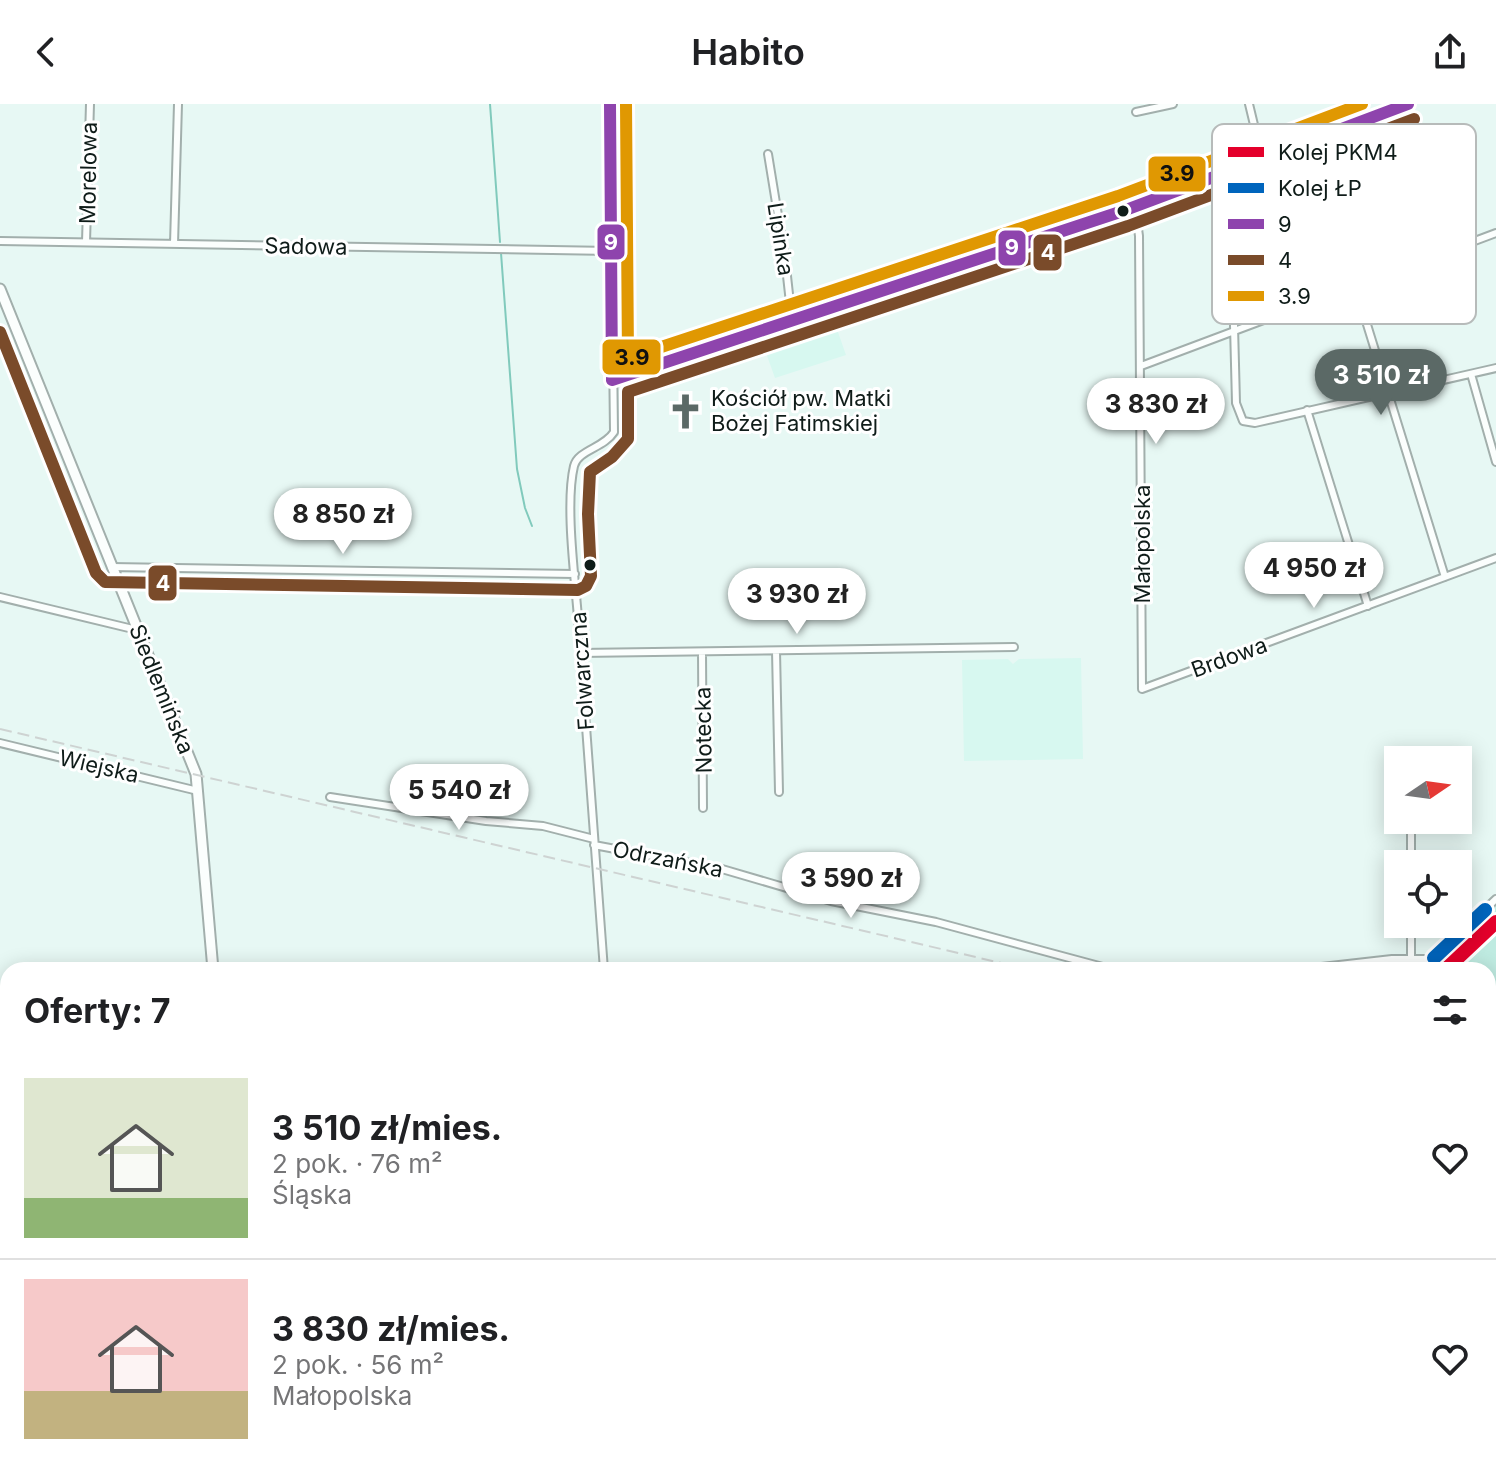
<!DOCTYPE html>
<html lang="pl">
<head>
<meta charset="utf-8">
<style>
  body { margin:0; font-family:Inter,sans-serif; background:#f6f6f6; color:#202124; height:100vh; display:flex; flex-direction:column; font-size:30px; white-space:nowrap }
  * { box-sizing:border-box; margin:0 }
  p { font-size:26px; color:#757577 }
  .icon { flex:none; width:44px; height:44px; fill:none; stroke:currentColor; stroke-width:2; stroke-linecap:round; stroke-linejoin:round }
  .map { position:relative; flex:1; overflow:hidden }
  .side { position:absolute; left:0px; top:858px; width:1496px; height:514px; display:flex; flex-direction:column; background:#fff; border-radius:24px 24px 0 0; box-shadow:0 4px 20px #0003 }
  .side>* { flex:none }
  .needle { width:52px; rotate:77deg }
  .tools { position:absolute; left:1384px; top:642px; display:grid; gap:16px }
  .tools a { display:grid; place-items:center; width:88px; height:88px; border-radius:0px; background:#fff; box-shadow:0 4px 20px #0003; font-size:40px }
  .price { position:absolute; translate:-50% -68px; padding:0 18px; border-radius:28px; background:#fff; color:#222; font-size:26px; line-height:52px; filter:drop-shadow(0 2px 4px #0008) }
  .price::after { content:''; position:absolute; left:50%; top:48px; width:24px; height:18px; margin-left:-12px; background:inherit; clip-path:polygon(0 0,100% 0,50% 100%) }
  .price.active { background:#5b6966; color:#fff }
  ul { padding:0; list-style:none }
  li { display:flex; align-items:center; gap:24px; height:200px; padding:0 24px }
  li+li { border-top:2px solid #e0e0e0 }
  li span { display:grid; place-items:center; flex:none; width:224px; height:160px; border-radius:0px; color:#555 }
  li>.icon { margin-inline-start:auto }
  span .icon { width:96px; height:96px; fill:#fffc; stroke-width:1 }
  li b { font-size:34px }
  h2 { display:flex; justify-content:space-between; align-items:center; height:96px; padding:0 24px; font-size:34px }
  header { display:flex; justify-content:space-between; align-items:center; height:104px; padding:0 24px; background:#fff; font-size:36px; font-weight:600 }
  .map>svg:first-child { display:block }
</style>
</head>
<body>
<header><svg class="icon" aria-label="back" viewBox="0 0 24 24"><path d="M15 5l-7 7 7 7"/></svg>Habito<svg class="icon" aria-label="share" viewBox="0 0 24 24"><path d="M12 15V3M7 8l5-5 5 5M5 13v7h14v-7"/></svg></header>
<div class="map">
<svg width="1496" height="1371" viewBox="0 0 1496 1371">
  <rect width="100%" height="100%" fill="#e7f8f4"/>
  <path fill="#d7f8f0" d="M832 211 846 251 775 274 761 235Z
    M1081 554 1083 655 964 657 962 556 1008 555 1013 560 1019 555Z
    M1496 814V829L1457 866H1440Z"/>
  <path fill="#bfebe1" d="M1496 799V814L1440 866H1426L1427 860Z
    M1496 829V897H1488V883L1492 877 1488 876V866H1457Z
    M8 1330V1364H304L305 1371H0V1332Z"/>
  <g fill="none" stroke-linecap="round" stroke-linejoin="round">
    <path stroke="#81cabc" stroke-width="2" d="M490 0 500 138
      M501 149 517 365 525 404 532 422
      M1488 1065 1496 1071
      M623 1364 626 1371
      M339 1371 349 1364
      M849 1371 870 1364"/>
    <defs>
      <path id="street" d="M1249 0 1262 54
        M1136 8 1173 0
        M768 50 785 154 791 208 789 219
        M1135 103 1139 132 1142 585 1496 454
        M0 137 611 147
        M86 138 90 0
        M174 140 178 0
        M1344 146 1445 473
        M1291 156 1238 177 1233 183 1236 299 1243 317 1255 319 1496 264
        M1141 262 1496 129
        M1471 270 1496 358
        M612 276 789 219 1123 107 1408 0
        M1307 306 1368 502
        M111 463 575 470
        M0 493 137 526
        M776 547 779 688
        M702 548 703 704
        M580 549 1014 543
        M0 639 198 687
        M330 693 486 717 543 722 594 735
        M1411 716V760
        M594 741 722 765 831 797 936 818 1114 866
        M1411 820V855
        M604 866C595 749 586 632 578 514 575 474 565 400 574 362 578 346 604 344 614 328L610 0
        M1295 866 1392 855H1428L1441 847 1496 795
        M1488 1339 1496 1340
        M383 1364 384 1371
        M1126 1371 1127 1364
        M1375 1371V1364
        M1456 1371 1457 1364"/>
      <path id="secondary" d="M0 185 196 670 213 866"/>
      <path id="primary" d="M0 1214H8
        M1488 1223 1496 1224"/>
    </defs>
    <use href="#street" stroke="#a2afac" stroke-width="10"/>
    <use href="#secondary" stroke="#a2afac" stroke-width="13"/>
    <use href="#primary" stroke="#a2afac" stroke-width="14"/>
    <use href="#street" stroke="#fbfefd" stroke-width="6"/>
    <use href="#secondary" stroke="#fbfefd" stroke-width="9"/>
    <use href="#primary" stroke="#fbfefd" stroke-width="10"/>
    <path stroke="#ced3d2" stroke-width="2" stroke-dasharray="12 6" stroke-linecap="butt" d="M0 625 1031 866
      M1488 909 1496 908"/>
    <defs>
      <path id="bus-1" d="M610 0 612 276
        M612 276 1123 107 1408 0"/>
      <path id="bus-2" d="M0 228 96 469 105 478 578 486 586 482 591 472 588 410 590 368 612 353 628 335V288L1128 122 1414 15"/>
      <path id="bus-3" d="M626 0 628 254 1118 92 1362 0"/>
    </defs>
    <use href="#bus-1" stroke="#fff" stroke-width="18"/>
    <use href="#bus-2" stroke="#fff" stroke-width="18"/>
    <use href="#bus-3" stroke="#fff" stroke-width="18"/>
    <use href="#bus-1" stroke="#8e44ad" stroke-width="12"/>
    <use href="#bus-2" stroke="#7a4b2a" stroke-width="12"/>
    <use href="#bus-3" stroke="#e09802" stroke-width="12"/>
    <defs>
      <path id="rail-1" d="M1445 866 1496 818"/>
      <path id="rail-2" d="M1434 854 1485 806"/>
    </defs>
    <use href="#rail-1" stroke="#fff" stroke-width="20"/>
    <use href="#rail-2" stroke="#fff" stroke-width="20"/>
    <use href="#rail-1" stroke="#e4002b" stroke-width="14"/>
    <use href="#rail-2" stroke="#0065bd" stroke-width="14"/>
  </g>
  <defs>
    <symbol id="church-bare" viewBox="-9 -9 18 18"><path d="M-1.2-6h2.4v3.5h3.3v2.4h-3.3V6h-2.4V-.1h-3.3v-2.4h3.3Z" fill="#5b6966" stroke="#fff" stroke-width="2.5" paint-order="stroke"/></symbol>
  </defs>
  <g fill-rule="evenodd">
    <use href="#church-bare" x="660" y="282" width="51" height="51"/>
  </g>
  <g fill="#0f1c19" stroke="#fff" stroke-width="3">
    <circle cx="1123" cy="107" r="7"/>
    <circle cx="590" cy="461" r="7"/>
  </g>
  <g text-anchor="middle" stroke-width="6" stroke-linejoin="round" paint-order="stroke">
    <g font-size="22" fill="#0f1c19" stroke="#fff">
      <text transform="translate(88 69) rotate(-89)" y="8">Morelowa</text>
      <text transform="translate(781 135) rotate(81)" y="8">Lipinka</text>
      <text transform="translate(306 142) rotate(1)" y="8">Sadowa</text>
      <text transform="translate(1142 440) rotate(-90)" y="8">Małopolska</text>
      <text transform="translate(1229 553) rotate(-20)" y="8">Brdowa</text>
      <text transform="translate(582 567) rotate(-94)" y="8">Folwarczna</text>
      <text transform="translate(162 585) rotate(68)" y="8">Siedlemińska</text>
      <text transform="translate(703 626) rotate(-91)" y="8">Notecka</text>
      <text transform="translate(99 662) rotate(13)" y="8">Wiejska</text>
      <text transform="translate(668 755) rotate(11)" y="8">Odrzańska</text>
    </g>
    <g font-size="22" fill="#0f1c19" stroke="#fff" text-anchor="start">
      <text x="711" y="302">Kościół pw. Matki<tspan x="711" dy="25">Bożej Fatimskiej</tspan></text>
    </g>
  </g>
  <rect x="1212" y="20" width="264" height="200" rx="12" fill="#fff" stroke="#b7bbba" stroke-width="2"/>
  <rect x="1228" y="43" width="36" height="10" fill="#e4002b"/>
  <rect x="1228" y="79" width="36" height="10" fill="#0065bd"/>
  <rect x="1228" y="115" width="36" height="10" fill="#8e44ad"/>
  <rect x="1228" y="151" width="36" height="10" fill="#7a4b2a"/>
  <rect x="1228" y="187" width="36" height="10" fill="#e09802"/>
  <g font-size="22" fill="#0f1c19">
    <text x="1278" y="56">Kolej PKM4</text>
    <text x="1278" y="92">Kolej ŁP</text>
    <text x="1278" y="128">9</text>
    <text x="1278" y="164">4</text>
    <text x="1278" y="200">3.9</text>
  </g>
  <g stroke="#fff" stroke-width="3">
    <rect x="1147" y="51" width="60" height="38" rx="8" fill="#e09802"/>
    <rect x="596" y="119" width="30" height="38" rx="8" fill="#8e44ad"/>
    <rect x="997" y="125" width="30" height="38" rx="8" fill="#8e44ad"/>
    <rect x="1032" y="129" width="31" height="39" rx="8" fill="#7a4b2a"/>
    <rect x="601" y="234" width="61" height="38" rx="8" fill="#e09802"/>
    <rect x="147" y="460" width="31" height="38" rx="8" fill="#7a4b2a"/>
  </g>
  <g font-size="22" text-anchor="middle" font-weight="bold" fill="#fff">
    <text x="611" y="146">9</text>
    <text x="1012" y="151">9</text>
    <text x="1048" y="156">4</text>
    <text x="163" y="487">4</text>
  </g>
  <g font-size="22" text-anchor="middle" font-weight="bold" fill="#111">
    <text x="1177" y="77">3.9</text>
    <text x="632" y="261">3.9</text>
  </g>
</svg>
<div class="tools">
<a><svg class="needle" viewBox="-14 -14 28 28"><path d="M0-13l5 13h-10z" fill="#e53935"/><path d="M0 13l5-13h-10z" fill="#757577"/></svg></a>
<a><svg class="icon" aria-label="locate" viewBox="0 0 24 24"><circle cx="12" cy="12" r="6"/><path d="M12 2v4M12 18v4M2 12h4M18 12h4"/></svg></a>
</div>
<b class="price active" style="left:1381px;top:313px">3 510 zł</b>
<b class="price" style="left:1156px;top:342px">3 830 zł</b>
<b class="price" style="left:343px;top:452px">8 850 zł</b>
<b class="price" style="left:1314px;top:506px">4 950 zł</b>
<b class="price" style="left:797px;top:532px">3 930 zł</b>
<b class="price" style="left:459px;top:728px">5 540 zł</b>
<b class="price" style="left:851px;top:816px">3 590 zł</b>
<section class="side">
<h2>Oferty: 7<svg class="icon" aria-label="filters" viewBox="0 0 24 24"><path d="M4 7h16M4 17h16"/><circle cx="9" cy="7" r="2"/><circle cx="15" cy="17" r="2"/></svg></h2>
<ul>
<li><span style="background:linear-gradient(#dfe7d0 75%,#8fb573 0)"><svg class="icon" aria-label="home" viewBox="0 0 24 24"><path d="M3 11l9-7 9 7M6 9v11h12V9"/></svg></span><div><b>3 510 zł/mies.</b><p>2 pok. · 76 m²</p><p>Śląska</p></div><svg class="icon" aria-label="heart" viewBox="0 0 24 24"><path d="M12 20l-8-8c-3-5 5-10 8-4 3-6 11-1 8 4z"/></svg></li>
<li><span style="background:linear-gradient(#f6c9c9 70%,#c2b280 0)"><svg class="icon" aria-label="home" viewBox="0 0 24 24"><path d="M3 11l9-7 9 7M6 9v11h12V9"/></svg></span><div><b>3 830 zł/mies.</b><p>2 pok. · 56 m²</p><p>Małopolska</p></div><svg class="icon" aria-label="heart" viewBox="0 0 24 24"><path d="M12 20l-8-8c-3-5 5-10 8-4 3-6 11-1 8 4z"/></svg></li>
</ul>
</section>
</div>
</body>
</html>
